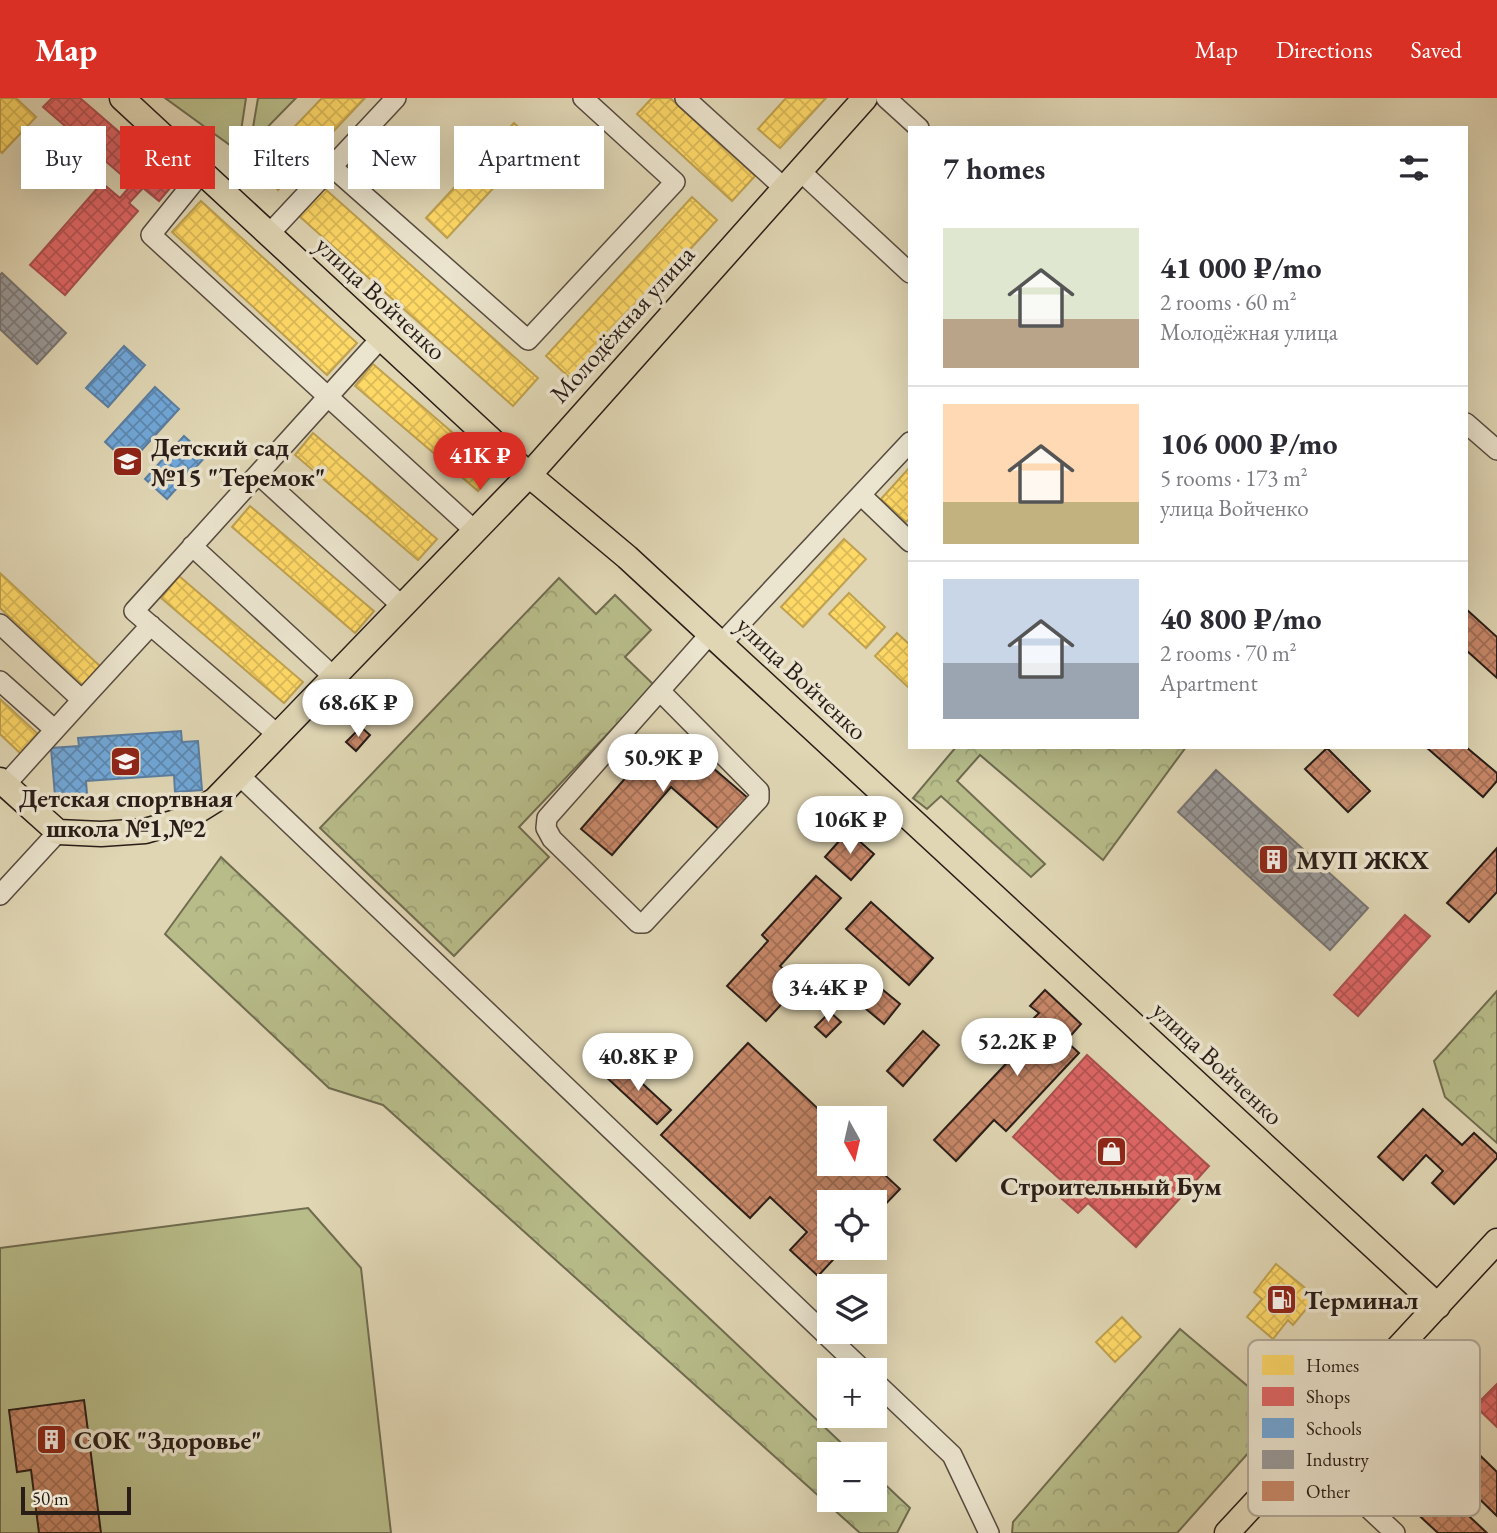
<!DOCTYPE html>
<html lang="en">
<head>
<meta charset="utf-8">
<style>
  body { margin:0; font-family:"EB Garamond",serif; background:#f2f2f3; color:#2b2b33; height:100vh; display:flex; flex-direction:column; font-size:26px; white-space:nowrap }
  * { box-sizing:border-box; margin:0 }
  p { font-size:23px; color:#7c7c81 }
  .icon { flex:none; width:38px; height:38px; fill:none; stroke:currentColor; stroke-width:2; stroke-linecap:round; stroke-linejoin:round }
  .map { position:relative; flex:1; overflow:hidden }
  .side { position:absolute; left:908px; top:28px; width:560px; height:623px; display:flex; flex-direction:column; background:#fff; border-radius:0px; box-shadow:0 7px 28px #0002 }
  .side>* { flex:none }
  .banner { position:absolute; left:21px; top:28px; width:665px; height:63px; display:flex; gap:14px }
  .needle { width:46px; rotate:172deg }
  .tools { position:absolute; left:817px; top:1008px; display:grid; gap:14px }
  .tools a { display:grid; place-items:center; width:70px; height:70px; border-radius:0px; background:#fff; box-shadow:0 7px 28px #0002; font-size:35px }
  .scale { position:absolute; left:21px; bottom:18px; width:110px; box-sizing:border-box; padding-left:7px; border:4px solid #291d18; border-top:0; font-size:19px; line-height:24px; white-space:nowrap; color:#291d18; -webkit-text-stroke:5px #ebe4ce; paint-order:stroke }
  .price { position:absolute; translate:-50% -60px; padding:0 16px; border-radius:24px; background:#fff; color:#222; font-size:23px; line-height:46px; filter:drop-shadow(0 2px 4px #0008) }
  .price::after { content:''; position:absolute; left:50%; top:42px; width:21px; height:16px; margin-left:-10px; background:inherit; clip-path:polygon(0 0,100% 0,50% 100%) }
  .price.on { background:#d93025; color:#fff }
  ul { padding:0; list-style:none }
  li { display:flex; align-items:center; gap:21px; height:175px; padding:0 35px }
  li+li { border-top:2px solid #e1e1e2 }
  li span { display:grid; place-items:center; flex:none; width:196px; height:140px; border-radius:0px; color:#555 }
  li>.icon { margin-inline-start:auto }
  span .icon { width:84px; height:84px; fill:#fffc; stroke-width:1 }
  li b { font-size:30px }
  h2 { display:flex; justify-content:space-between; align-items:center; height:84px; padding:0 35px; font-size:30px }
  .pill { padding:0 24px; border-radius:0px; background:#fff; box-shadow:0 7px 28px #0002; font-size:24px; line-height:63px }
  .pill.on { background:#d93025; color:#fff }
  header { display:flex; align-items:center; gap:42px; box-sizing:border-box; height:98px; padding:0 35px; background:#d93025; color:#fff }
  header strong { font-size:33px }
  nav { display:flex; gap:38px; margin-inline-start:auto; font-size:24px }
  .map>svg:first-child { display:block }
</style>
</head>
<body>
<header>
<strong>Map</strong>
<nav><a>Map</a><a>Directions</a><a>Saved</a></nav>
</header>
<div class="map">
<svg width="1497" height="1435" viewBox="0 0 1497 1435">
  <defs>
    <pattern id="forest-crowns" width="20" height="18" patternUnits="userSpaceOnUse" patternTransform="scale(1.75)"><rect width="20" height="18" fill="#b7bc89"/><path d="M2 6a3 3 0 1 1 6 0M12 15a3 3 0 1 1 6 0" fill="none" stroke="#9da176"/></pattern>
    <pattern id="homes-cross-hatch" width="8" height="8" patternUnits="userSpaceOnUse" patternTransform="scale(1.75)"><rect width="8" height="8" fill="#ffd966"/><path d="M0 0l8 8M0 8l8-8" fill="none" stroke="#dbba58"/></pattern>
    <pattern id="shops-cross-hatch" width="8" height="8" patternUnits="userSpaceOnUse" patternTransform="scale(1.75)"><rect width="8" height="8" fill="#e06666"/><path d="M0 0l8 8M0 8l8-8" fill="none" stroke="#b65353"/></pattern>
    <pattern id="schools-cross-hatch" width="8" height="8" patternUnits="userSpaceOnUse" patternTransform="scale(1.75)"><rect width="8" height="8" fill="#6fa8dc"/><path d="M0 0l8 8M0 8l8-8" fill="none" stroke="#5b88b1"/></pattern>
    <pattern id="industry-cross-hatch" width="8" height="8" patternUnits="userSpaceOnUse" patternTransform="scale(1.75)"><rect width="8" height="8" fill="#999"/><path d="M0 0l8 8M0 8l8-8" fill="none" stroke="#7d7c7c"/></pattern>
    <pattern id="building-cross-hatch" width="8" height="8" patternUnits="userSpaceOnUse" patternTransform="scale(1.75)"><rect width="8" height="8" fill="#c9896a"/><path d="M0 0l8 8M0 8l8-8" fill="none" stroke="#a36f56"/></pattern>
  </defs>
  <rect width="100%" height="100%" fill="#e0d6b4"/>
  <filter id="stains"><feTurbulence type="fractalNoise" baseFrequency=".00286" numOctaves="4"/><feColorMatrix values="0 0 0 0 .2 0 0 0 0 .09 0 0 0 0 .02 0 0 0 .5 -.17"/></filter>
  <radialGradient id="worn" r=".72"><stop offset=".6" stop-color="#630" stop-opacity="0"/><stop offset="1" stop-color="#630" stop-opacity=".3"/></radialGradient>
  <path fill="#b7bc89" stroke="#706c50" stroke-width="2" d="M165 0H246L238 53Z
    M258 0H296L250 47Z
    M308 1110 361 1170 391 1435H0V1150Z"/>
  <path fill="url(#forest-crowns)" stroke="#706c50" stroke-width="2" d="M559 480 596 516 615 497 651 532 625 559 654 587 519 729 549 759 454 858 320 730Z
    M956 649H1186L1103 762 980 657 957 683 1045 766 1031 779 941 698 927 711 913 700Z
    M221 759 853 1356H830V1402H875V1377L910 1410 897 1435H860L383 1007 329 990 165 836Z
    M1497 893V1045L1445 999 1434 963Z
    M1180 1231 1282 1317 1177 1435H1012L1013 1424Z"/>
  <path fill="url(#homes-cross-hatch)" stroke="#bfa14f" stroke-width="2" d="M0 0H16L36 19 2 55 0 53Z
    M322 0H365L278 92 255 70Z
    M652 0H670L755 78 732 103 637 16Z
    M786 0H826L780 50 758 31Z
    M514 25 535 45 447 140 426 120Z
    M324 90 538 280 513 308 299 118Z
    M692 99 717 122 571 281 546 258Z
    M201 103 357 245 327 277 172 134Z
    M373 266 496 372 478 393 355 288Z
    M313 335 437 441 418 462 295 357Z
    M910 369V420L906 424 881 401Z
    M250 408 374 513 355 535 232 429Z
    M844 441 866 461 803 529 781 509Z
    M0 475 101 569 83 588 0 510Z
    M179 478 303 584 284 605 161 500Z
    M849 495 885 529 866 550 829 516Z
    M897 535 910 547V591L875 558Z
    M0 601 40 638 22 657 0 636Z
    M1276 1166 1316 1199 1293 1227 1288 1222 1273 1241 1247 1219 1262 1201 1254 1194Z
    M1122 1219 1141 1239 1115 1264 1096 1244Z"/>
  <path fill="url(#shops-cross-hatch)" stroke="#a9504f" stroke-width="2" d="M52 0H80L176 83 159 103 143 90 129 105 138 113 65 197 30 167 102 85 120 100 132 86 43 9Z
    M1405 817 1430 838 1358 918 1334 897Z
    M1087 957 1209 1068 1136 1149 1088 1105 1078 1115 1054 1094 1063 1084 1013 1039Z
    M1497 1286V1329L1475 1308Z"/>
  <path fill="url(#schools-cross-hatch)" stroke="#5a7ea1" stroke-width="2" d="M124 248 145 267 108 309 86 290Z
    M155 289 179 311 129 366 105 344Z
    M184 338 206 358 167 401 145 381Z
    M181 633 182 644 198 643 202 692 175 694 174 677 86 683 87 696 55 698 51 650 79 648 78 640Z"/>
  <path fill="url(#industry-cross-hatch)" stroke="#777472" stroke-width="2" d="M2 175 66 235 37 266 0 231V177Z
    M1216 672 1368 810 1330 852 1178 714Z"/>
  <path fill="url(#building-cross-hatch)" stroke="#291d18" stroke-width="2" d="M1466 511 1497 539V580L1466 552Z
    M361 629 370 637 356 653 346 644Z
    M662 638 678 651 684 645 748 700 720 732 671 689 612 757 581 731Z
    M1426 649H1466L1497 675V683L1483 699Z
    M1327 650 1370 693 1348 714 1305 671Z
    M848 733 874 756 851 782 825 759Z
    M1497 750V794L1469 824 1447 805Z
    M816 778 841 800 780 868 800 886 766 923 727 888 768 843 762 837Z
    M871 804 933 860 909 887 846 831Z
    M877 887 900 906 884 926 860 906Z
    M1045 892 1081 926 1066 943 1079 955 1006 1033 994 1022 956 1063 934 1042 1036 934 1028 926 1039 915 1030 908Z
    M830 914 841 924 826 939 815 929Z
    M923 933 939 947 903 988 887 973Z
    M748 945 830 1022 827 1034 830 1036V1066H873L900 1091 875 1117V1104H830V1150H844L818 1178 790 1152 807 1134 770 1099 750 1120 661 1037Z
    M618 963 671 1012 657 1026 604 977Z
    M1423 1011 1462 1047 1474 1035 1497 1056V1060L1454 1106 1432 1085 1443 1073 1426 1057 1403 1082 1378 1059Z
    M84 1302 101 1435H39L31 1372 17 1374 9 1312Z
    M1458 1336 1497 1374V1418L1436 1359Z
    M1421 1373 1487 1435H1438L1398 1398Z"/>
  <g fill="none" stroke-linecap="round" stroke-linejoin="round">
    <defs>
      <path id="minor" d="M685 0 783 89
        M886 0 919 30
        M332 69 528 242 675 84 583 0
        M799 72 910 175
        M202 74 151 137 475 433
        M269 136 396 0
        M1466 325 1497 352
        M258 376 402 508
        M861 397 910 444
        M192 448 334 579
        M0 526 82 602 5 687
        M721 546 910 344
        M0 583 55 632
        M660 593 759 693V701L644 825H638L552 741 546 730 547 720 710 536
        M82 602 151 527
        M278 637 134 513 381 240
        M239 677 863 1272
        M0 797 58 734
        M875 1284 952 1357 989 1435
        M1304 1350 1395 1435"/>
      <path id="major" d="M122 0 529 377 627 459 1438 1208
        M0 682 58 734 101 736 145 733 183 722 215 702 529 377 865 0
        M1227 1435 1497 1143"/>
    </defs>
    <use href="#minor" stroke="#574b3f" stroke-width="22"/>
    <use href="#major" stroke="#291d18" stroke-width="27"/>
    <use href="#minor" stroke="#ebe4ce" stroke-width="19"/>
    <use href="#major" stroke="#e0d6b4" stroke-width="24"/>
  </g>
  <defs>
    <symbol id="school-square" viewBox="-11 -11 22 22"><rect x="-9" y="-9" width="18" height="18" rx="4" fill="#8f2418" stroke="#ebe4ce"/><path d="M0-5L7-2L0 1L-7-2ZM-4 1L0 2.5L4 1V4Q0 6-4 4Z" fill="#fff"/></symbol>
    <symbol id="building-square" viewBox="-11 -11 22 22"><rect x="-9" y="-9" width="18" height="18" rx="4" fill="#8f2418" stroke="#ebe4ce"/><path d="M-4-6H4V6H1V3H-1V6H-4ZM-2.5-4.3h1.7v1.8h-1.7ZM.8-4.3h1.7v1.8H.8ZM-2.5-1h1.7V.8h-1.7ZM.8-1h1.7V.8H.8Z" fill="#fff"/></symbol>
    <symbol id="shop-square" viewBox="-11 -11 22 22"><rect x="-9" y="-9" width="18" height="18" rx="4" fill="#8f2418" stroke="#ebe4ce"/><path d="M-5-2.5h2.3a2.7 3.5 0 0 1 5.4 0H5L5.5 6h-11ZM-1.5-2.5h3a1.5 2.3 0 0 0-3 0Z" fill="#fff"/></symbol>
    <symbol id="fuel-square" viewBox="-11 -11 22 22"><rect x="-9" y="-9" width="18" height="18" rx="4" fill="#8f2418" stroke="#ebe4ce"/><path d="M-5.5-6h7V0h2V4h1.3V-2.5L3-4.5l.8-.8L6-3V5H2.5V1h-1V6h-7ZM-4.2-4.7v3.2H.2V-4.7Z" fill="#fff"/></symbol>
  </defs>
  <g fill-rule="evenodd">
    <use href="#school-square" x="110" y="346" width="35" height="35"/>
    <use href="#school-square" x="108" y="646" width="35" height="35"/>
    <use href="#building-square" x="1256" y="744" width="35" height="35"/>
    <use href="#shop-square" x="1094" y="1036" width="35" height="35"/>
    <use href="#fuel-square" x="1264" y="1184" width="35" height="35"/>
    <use href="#building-square" x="34" y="1324" width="35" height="35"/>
  </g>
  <g text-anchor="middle" stroke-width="7" stroke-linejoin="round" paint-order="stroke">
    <g font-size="26" fill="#291d18" stroke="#ebe4ce">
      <text transform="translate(381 200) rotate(43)" y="9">улица Войченко</text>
      <text transform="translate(622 226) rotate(-48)" y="9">Молодёжная улица</text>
      <text transform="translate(802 580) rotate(43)" y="9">улица Войченко</text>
      <text transform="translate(1218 965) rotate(43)" y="9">улица Войченко</text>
    </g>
    <g font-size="26" font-weight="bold" fill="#291d18" stroke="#ebe4ce" text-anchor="start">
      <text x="151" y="358">Детский сад<tspan x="151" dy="30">№15 "Теремок"</tspan></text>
      <text x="126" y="709" text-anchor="middle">Детская спортвная<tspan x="126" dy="30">школа №1,№2</tspan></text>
      <text x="1296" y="771">МУП ЖКХ</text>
      <text x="1111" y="1097" text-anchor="middle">Строительный Бум</text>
      <text x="1304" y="1211">Терминал</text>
      <text x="74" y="1351">СОК "Здоровье"</text>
    </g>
  </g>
  <rect x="1248" y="1242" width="232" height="176" rx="10" fill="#ebe4ce" stroke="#b1a897" stroke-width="2"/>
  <rect x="1262" y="1257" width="32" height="20" fill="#ffd966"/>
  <rect x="1262" y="1289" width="32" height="19" fill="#e06666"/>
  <rect x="1262" y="1320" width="32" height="20" fill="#6fa8dc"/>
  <rect x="1262" y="1352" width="32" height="19" fill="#999"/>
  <rect x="1262" y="1383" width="32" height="20" fill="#c9896a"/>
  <g font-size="19" fill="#291d18">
    <text x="1306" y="1274">Homes</text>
    <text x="1306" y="1305">Shops</text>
    <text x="1306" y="1337">Schools</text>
    <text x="1306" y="1368">Industry</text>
    <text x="1306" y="1400">Other</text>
  </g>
  <rect width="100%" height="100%" filter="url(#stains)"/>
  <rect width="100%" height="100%" fill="url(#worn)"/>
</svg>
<div class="tools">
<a><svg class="needle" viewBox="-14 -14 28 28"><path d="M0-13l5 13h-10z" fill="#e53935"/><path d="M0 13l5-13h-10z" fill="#7c7c81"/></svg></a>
<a><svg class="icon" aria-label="locate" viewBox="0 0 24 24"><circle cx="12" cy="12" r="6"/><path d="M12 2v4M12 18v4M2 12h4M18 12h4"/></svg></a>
<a><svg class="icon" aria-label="layers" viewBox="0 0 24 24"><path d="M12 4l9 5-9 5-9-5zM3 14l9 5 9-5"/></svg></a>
<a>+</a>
<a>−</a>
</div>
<div class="scale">50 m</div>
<b class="price on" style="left:480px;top:394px">41K ₽</b>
<b class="price" style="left:358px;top:641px">68.6K ₽</b>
<b class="price" style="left:663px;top:696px">50.9K ₽</b>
<b class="price" style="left:850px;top:758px">106K ₽</b>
<b class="price" style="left:828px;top:926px">34.4K ₽</b>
<b class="price" style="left:1017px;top:980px">52.2K ₽</b>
<b class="price" style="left:638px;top:995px">40.8K ₽</b>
<div class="banner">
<a class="pill">Buy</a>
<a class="pill on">Rent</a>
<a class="pill">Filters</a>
<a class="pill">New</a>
<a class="pill">Apartment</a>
</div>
<section class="side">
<h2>7 homes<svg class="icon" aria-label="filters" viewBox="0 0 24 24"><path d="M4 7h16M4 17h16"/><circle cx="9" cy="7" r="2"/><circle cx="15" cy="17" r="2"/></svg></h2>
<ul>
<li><span style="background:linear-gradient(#dfe7d0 65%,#b9a48a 0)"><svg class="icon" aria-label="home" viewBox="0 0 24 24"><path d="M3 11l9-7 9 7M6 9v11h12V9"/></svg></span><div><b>41 000 ₽/mo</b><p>2 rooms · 60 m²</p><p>Молодёжная улица</p></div></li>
<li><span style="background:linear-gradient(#ffd9b3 70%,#c2b280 0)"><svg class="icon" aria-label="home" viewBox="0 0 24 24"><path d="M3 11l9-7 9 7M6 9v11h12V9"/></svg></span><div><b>106 000 ₽/mo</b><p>5 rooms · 173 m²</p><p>улица Войченко</p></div></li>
<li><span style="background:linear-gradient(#c9d6e8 60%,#9aa5b1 0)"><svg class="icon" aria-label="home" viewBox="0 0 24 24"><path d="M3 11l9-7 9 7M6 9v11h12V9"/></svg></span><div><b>40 800 ₽/mo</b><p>2 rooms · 70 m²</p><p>Apartment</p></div></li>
</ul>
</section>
</div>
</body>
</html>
